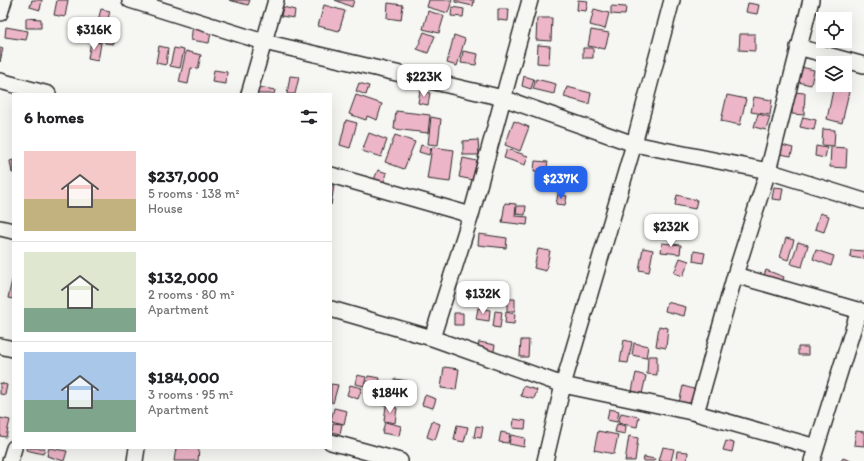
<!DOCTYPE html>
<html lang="en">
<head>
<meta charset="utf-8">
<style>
  body { margin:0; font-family:Itim,sans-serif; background:#f2f2f2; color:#202124; height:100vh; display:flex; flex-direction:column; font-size:15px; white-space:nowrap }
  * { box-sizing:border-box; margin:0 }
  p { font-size:13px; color:#757577 }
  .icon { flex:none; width:22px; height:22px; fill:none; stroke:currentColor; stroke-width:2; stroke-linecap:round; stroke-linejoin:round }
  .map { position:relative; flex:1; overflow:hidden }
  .drawer { position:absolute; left:12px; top:93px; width:320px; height:356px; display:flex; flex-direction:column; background:#fff; border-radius:0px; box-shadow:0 4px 16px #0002 }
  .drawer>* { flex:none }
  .buttons { position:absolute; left:816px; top:12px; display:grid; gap:8px }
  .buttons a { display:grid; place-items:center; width:36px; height:36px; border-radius:0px; background:#fff; box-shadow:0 4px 16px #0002; font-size:20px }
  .price { position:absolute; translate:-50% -34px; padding:0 9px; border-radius:8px; background:#fff; color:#222; font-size:13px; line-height:26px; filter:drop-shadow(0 1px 2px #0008) }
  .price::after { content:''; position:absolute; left:50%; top:24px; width:12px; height:9px; margin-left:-6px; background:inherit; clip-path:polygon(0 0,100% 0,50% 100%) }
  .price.current { background:#2563eb; color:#fff }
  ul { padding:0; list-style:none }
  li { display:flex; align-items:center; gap:12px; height:100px; padding:0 12px }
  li+li { border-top:1px solid #e0e0e0 }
  li span { display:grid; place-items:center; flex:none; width:112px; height:80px; border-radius:0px; color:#555 }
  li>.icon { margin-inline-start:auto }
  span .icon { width:48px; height:48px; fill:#fffc; stroke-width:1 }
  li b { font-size:17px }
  h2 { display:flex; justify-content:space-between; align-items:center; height:48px; padding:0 12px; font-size:17px }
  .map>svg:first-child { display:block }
</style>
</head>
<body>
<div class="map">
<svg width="864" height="461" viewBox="0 0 864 461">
  <rect width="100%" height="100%" fill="#f6f6f2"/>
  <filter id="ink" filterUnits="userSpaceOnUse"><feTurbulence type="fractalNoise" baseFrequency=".025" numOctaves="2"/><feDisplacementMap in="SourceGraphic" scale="8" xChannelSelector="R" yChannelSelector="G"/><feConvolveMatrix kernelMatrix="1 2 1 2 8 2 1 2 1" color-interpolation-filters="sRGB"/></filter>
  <g filter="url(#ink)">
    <path fill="#edb5c8" stroke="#2b2b2b" d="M32 0H42L40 10 30 7Z
      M57 0H68L65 17 54 15Z
      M229 0H250L248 5Z
      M335 0H354L352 7Z
      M429 0H452L448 13 427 7Z
      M455 0H474L473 6 455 2Z
      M578 0 588 1 586 11 577 10Z
      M388 3 403 5 401 20 387 18Z
      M748 3 759 5 757 14 746 12Z
      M324 5 345 11 339 31 318 26Z
      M611 6 626 7 625 15 611 14Z
      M283 7 295 10 294 18 281 16Z
      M452 7 464 9 463 17 451 16Z
      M101 9 110 11 102 42 93 40Z
      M498 9H509L508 21 498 20Z
      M594 9 609 13 605 29 590 25Z
      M428 11 444 16 439 33 423 29Z
      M26 18 41 19V28H26Z
      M537 18H552L551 41 536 40Z
      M107 23 117 24 114 44 105 43Z
      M193 24 212 27 209 43 191 40Z
      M6 27 28 31 26 40 5 37Z
      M591 30 609 33 605 49 588 46Z
      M424 32 435 36 428 53 417 49Z
      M740 34H755V51L739 50Z
      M454 35 465 39 457 66 447 63Z
      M91 41 101 43 98 61 88 59Z
      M538 45 550 46 549 64 537 63Z
      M159 46 168 48 166 65 156 63Z
      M0 48H3L0 62Z
      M174 48 184 50 180 68 170 66Z
      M583 48H593V58H583Z
      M186 51 201 55 198 69 191 68 188 84 179 82Z
      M463 51 478 54 476 65 461 63Z
      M801 67 814 70 811 85 798 82Z
      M214 70 227 72 226 84 212 82Z
      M290 76 299 77 295 94H287Z
      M524 76 534 79 531 89 522 86Z
      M536 79 556 84 554 94 533 89Z
      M359 83 369 86 366 95 356 91Z
      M834 85 850 87 842 123 827 119Z
      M259 87 275 90 274 94H257Z
      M567 87 591 93 589 104 564 97Z
      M420 91 430 93 428 105 418 103Z
      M793 92 805 93 804 115 792 114Z
      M356 95 382 104 377 120 367 116 366 120 349 114Z
      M727 95 746 99 740 125 721 121Z
      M754 97 772 100 770 115 751 112Z
      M396 111 430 115 428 133 394 129Z
      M758 114 770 117 766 130 754 127Z
      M431 117 441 119 438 145 428 144Z
      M803 117 816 120 814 130 800 127Z
      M346 120 357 123 350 148 340 145Z
      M514 121 529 127 520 151 505 145Z
      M823 129 835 130 834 146 822 145Z
      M369 133 387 140 381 157 362 151Z
      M395 135 415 142 404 169 385 162Z
      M478 140 479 155H463V141Z
      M421 145 431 148 429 155 419 152Z
      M782 145 793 148 791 156 780 154Z
      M816 146 827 148 825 158 815 156Z
      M432 147 454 150 450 182 427 179Z
      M831 147 847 148 846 168 830 167Z
      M507 149 528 156 525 165 504 158Z
      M463 158 477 161 473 180 459 177Z
      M13 160V173H12L10 161Z
      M535 161 548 162 546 172 534 171Z
      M378 170 387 173 383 186 373 182Z
      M331 186H334L331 205Z
      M774 187 783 188 781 200 772 199Z
      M558 194 567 196 565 205 556 204Z
      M677 195 697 200 695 209 675 205Z
      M505 203 516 204 515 216 528 217 527 225 502 222Z
      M517 206H526L525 215 516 214Z
      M820 213 829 216 824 232 815 229Z
      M669 219 688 225 685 235 666 229Z
      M479 234 507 238 506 248 478 245Z
      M786 238 794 240 788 260 780 257Z
      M798 242 808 245 802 267 791 264Z
      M662 243 681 245 680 254 661 252Z
      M643 248 653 250 649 272 639 270Z
      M538 249 550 251 546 271 534 268Z
      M816 250 834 256 831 266 813 259Z
      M851 250 864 251V259L850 257Z
      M694 251 705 253 703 263 693 261Z
      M680 258 689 261 683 276 674 273Z
      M766 270 784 277 780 287 762 280Z
      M12 280H13V299L8 298Z
      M507 299H515V311H507Z
      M667 302 686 307 684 316 665 311Z
      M478 308 490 310 489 321 476 319Z
      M495 311 502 312 500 328 493 327Z
      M506 312 515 314 514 324 505 323Z
      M454 313H463V325H454Z
      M659 326 668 328 666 348 656 346Z
      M521 340H529L528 357H520Z
      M624 340 632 342 628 363 620 362Z
      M479 342 495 345 493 356 477 353Z
      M634 343 648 346 646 358 632 355Z
      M798 347H808V355H798Z
      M648 356H657V375L647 374Z
      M444 367 459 369 456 390 441 388Z
      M636 373 646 376 642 394 632 391Z
      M357 375 366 377 364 386 355 384Z
      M368 376 380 378 378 389 366 387Z
      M395 379 407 381 405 389 394 386Z
      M0 383 7 385 5 395 0 394Z
      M331 384 338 385 333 403 331 402Z
      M350 385 362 388 358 399 347 395Z
      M523 386 537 390 534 399 521 396Z
      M683 386 697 390 692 407 679 403Z
      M367 389 388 394 386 405 364 400Z
      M425 395 436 399 433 408 422 405Z
      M386 406 397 408 395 423 384 421Z
      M334 408 347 411 344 424 331 421Z
      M609 409 619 411 617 422 607 420Z
      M621 413 639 417 637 427 618 423Z
      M0 418 10 420 6 437 0 436Z
      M514 419 526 421 525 429 513 428Z
      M432 421 440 424 435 440 427 437Z
      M385 422 401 426 399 436 382 433Z
      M333 423 342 424 340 434 332 432Z
      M617 424 626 426 625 434 615 432Z
      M457 425 468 427 464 442 454 440Z
      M476 426 483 427 481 438 474 437Z
      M598 431 618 435 614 454 594 450Z
      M856 431 864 432V446L854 445Z
      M501 432 510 434 508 443 499 442Z
      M511 435 525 438 524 447 509 444Z
      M629 436 638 438 635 461H625Z
      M726 441 734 443 732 452 723 450Z
      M663 447 674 449 671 461H659Z
      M26 448H45L43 454 26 450Z
      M49 448 67 451 64 461 47 456Z
      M176 448H199L198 461H174Z
      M677 451 688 452 687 461H676Z
      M644 457 655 459 654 461H643Z
      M843 458 851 461H841Z"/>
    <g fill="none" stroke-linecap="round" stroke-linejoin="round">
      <defs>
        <path id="minor" d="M130 0 264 42 503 98 634 144 768 171 864 201
          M0 13 4 0
          M798 47 864 65
          M0 81 48 94
          M249 94 276 0
          M331 175 471 215
          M0 228 13 231
          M735 275 864 312
          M331 309 432 338 563 385 696 413 816 447
          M432 338 471 215 530 0
          M0 346 13 349
          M696 413 735 275 768 171 811 0
          M331 442 400 461
          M10 461 14 448
          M135 461 137 448
          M545 461 563 385 634 144 672 0
          M812 461 859 310"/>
      </defs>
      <use href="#minor" stroke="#2b2b2b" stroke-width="18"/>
      <use href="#minor" stroke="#f6f6f2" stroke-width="15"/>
    </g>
  </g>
</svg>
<div class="buttons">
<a><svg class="icon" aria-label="locate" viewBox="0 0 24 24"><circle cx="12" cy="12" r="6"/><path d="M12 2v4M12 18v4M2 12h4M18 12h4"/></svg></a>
<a><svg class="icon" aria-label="layers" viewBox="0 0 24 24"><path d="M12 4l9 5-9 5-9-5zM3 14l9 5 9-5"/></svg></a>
</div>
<b class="price" style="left:94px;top:51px">$316K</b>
<b class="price" style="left:424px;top:98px">$223K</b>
<b class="price current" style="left:561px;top:200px">$237K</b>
<b class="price" style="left:671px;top:248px">$232K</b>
<b class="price" style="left:483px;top:315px">$132K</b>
<b class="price" style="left:390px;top:414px">$184K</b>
<section class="drawer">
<h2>6 homes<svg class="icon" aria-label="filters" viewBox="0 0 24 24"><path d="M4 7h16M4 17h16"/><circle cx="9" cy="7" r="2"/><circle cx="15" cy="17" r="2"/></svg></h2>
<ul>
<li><span style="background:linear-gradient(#f6c9c9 60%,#c2b280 0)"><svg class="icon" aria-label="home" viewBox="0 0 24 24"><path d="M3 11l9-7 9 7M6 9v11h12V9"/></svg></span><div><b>$237,000</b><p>5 rooms · 138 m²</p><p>House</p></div></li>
<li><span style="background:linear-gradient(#dfe7d0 70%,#7fa58c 0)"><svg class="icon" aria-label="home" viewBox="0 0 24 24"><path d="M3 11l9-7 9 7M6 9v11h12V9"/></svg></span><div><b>$132,000</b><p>2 rooms · 80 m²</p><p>Apartment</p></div></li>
<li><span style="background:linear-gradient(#a9c7e8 60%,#7fa58c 0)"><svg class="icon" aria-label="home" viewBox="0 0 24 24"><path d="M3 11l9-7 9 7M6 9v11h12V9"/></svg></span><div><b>$184,000</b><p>3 rooms · 95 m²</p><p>Apartment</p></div></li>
</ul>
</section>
</div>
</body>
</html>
